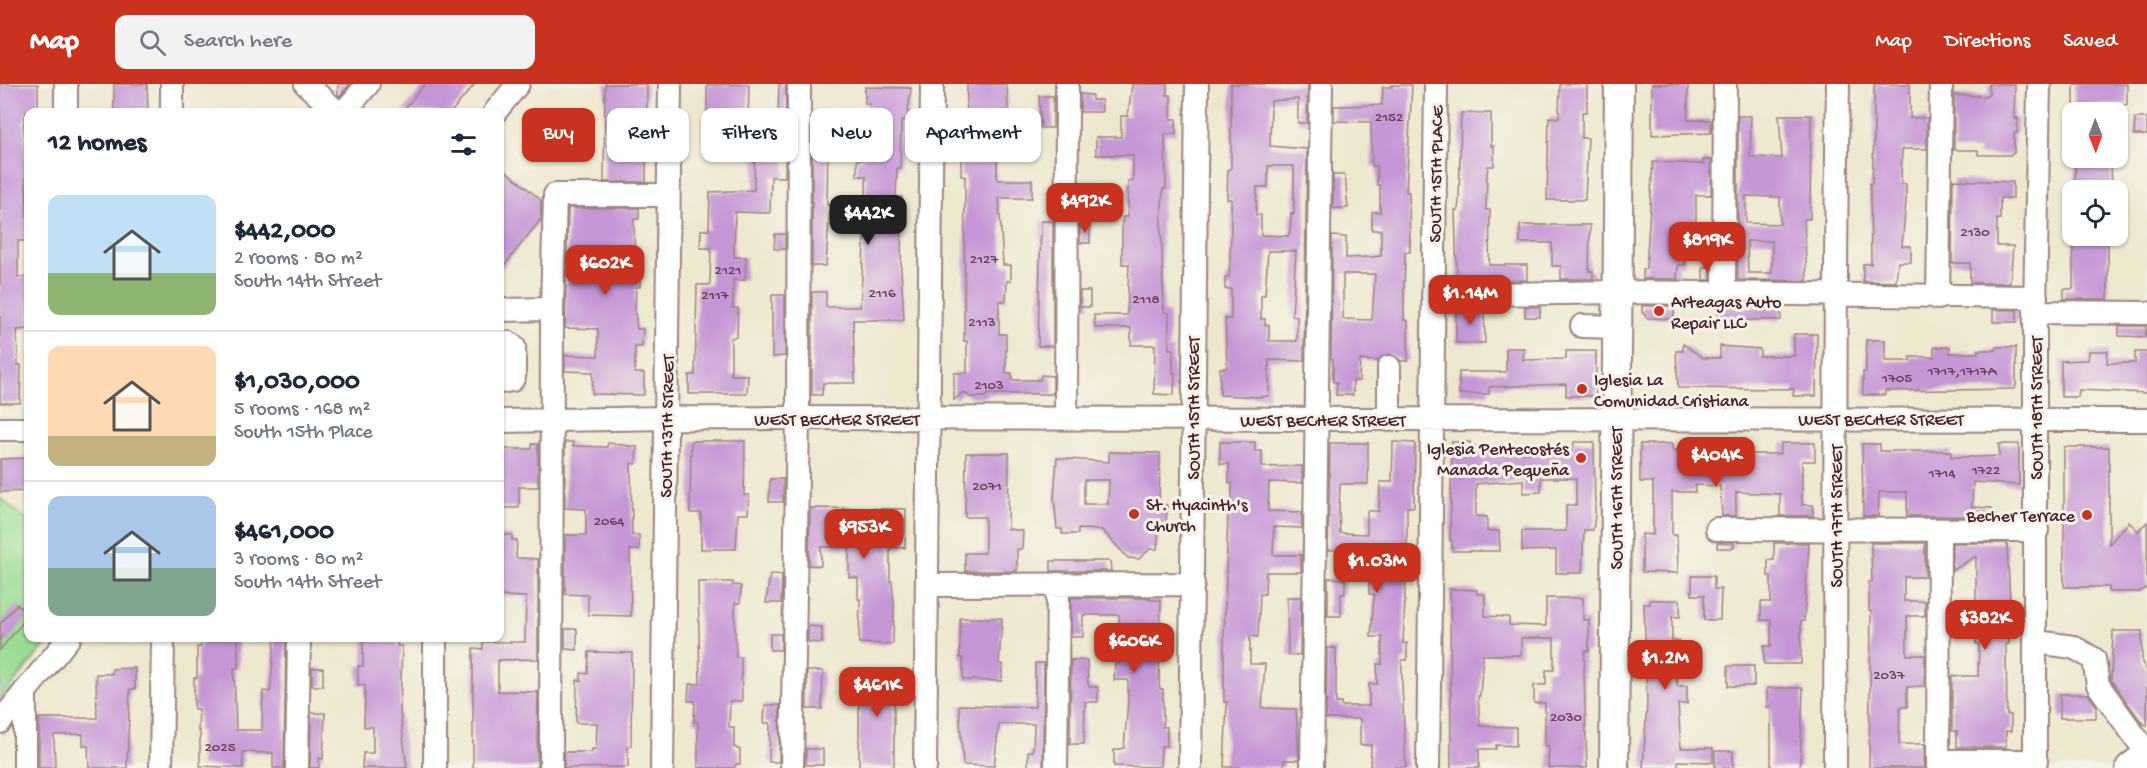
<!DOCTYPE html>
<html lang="en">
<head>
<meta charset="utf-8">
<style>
  body { margin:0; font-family:"Gochi Hand",sans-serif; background:#f2f2f3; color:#1f2937; height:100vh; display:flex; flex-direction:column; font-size:22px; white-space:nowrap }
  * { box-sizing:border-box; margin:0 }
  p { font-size:20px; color:#747a83 }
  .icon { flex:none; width:33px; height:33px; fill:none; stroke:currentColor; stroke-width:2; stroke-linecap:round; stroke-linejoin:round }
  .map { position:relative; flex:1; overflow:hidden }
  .details { position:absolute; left:24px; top:24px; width:480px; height:534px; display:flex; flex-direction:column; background:#fff; border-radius:12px; box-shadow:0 2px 4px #0004 }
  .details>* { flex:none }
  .guide { position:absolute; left:522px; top:24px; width:570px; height:54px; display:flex; gap:12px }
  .needle { width:39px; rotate:179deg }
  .fabs { position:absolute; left:2062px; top:18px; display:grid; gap:12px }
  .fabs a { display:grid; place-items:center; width:66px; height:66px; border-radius:12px; background:#fff; box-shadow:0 2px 4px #0004; font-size:30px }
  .price { position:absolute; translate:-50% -51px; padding:0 14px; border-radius:12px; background:#c8321e; color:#fff; font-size:20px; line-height:39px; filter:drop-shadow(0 2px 3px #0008) }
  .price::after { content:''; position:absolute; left:50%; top:36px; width:18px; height:14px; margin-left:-9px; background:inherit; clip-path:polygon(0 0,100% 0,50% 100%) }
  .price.on { background:#222; color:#fff }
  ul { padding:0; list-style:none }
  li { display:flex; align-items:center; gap:18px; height:150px; padding:0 24px }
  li+li { border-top:2px solid #e0e1e3 }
  li span { display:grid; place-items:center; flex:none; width:168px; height:120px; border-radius:12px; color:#555 }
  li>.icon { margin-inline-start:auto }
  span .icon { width:72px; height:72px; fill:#fffc; stroke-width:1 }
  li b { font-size:26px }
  h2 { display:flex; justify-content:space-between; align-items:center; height:72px; padding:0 24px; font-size:26px }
  .tag { padding:0 21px; border-radius:12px; background:#fff; box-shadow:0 2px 4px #0004; font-size:21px; line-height:54px }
  .tag.on { background:#c8321e; color:#fff }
  header { display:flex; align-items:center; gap:36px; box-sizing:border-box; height:84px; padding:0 30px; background:#c8321e; color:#fff }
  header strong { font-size:28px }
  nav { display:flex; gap:33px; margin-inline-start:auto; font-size:21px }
  .search { width:420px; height:54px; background:#f2f2f3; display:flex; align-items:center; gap:15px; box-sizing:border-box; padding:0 21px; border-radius:12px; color:#747a83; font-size:22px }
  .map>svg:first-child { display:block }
</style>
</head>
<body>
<header>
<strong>Map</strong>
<div class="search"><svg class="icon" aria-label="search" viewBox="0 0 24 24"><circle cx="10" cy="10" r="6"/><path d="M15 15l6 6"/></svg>Search here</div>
<nav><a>Map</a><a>Directions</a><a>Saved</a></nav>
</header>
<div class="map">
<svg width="2147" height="684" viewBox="0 0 2147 684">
  <rect width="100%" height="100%" fill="#f7f3e8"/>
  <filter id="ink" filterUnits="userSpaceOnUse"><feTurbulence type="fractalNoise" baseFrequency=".0167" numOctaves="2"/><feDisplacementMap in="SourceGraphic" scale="12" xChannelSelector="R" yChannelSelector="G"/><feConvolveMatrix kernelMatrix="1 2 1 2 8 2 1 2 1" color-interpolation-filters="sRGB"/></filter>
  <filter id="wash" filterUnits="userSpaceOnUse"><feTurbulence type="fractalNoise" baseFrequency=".008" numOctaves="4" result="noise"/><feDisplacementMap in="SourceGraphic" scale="24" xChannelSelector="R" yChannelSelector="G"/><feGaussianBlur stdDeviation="1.35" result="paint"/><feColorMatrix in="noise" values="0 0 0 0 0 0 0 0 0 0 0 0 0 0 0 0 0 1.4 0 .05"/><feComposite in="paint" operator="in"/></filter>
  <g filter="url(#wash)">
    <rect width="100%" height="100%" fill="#eee8cf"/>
    <path fill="#9adc93" stroke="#727e5f" stroke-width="1.5" d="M0 414 28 437V554H51L0 616Z"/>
    <g id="blocks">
      <path fill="#c496d6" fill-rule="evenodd" d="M0 0H38V28H26L24 38 28 157H18V193H28V245L17 246 18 281H21L20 319H0Z
        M114 0H147L148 28H114Z
        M338 0H350L340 12 338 11Z
        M425 0H475L451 28H402Z
        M605 0H647L646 98H604Z
        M749 0 748 39H776V35H778L779 0H786L785 93H771L770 129 735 128 734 173H746L745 196H733V224H738L737 252 731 254V291H748L747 310H689V291H695L697 201H710L711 164H700L701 146H709L710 108 754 106 755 56H703L704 37H707V1Z
        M967 0H1007L1010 70H997V96H1032V114H999L1003 181H1011V197H1007L1006 217H999V250H1006V289H1012V296H1040L1041 291 1053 292V310H988L985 313H970L963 308 954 316V289H967V257H964L965 92H961V75H966Z
        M1132 0H1167V11H1171V35H1176V50H1165L1166 105H1163L1161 141 1164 228 1169 229V265H1173V289H1175L1174 311 1154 310 1155 261H1131V244H1095L1094 231H1127L1129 180H1122V140L1123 133H1128V97H1133V71H1096V53H1121V32H1128Z
        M1231 0H1308L1307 39H1298V15L1271 17 1270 62 1307 65 1304 277 1269 276V312L1260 313 1220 311V284H1227L1225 235H1231V205H1225V193H1229L1231 151V115H1227L1228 85H1231ZM1268 82H1294V130L1291 129 1290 148 1288 152 1261 151V131H1256L1257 103H1268ZM1268 167H1296L1292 232 1297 233V257H1269V241H1265V235H1261V211H1265Z
        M1560 0H1587V28H1582V54H1588L1585 116H1547L1549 33 1559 34Z
        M1652 0H1688V36H1711V49L1652 51Z
        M1874 0H1910V34H1927V65H1902L1901 100H1906V117L1902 162H1911V178H1898L1896 198 1863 197V180H1871L1870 99H1872L1874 53Z
        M1989 0H2015L2014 35 2018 34 2017 49H2014V69L2011 71H1978V66H1954V11L1985 12 1989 10Z
        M2074 0H2127V21H2074Z
        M1392 1H1412L1406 108H1409L1410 168H1405L1404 212V236L1408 237V277H1401L1390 270 1377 277 1360 276 1359 297H1353V311H1336L1337 298H1333V275H1331L1332 152 1346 153V174L1371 173 1381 172V146H1372V128H1380V101H1377V82H1372L1371 38 1334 37V22L1382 21 1383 3H1392ZM1343 190H1375L1372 236 1343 235Z
        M865 3 911 4 907 35 901 38 900 84H897L896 113H902L901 186 904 236H853L855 299H823L822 311H812V208H826V223H860L865 148H867L866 92H857V76H863V58H869L870 20H865Z
        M1080 10 1092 11V16H1102V28H1080Z
        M1039 12H1053V44H1041Z
        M1461 29H1491V62H1494V82H1488L1487 90 1486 126H1490L1489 181H1527V196L1457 197 1455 126H1458L1459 116Z
        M1779 31H1811L1810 135H1804L1807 197 1738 196V32H1751L1750 73 1782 74ZM1746 112 1780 113V140L1746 139ZM1747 157H1772V189H1748Z
        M2135 34H2147V51H2134Z
        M812 58H828L827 121H830L826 182H812Z
        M1703 76H1711V111H1696V138H1685V181H1678L1677 195H1643V185H1646L1653 78 1703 80Z
        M2075 76H2111L2112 106H2075Z
        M500 82 541 116V135L500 187Z
        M1333 91H1345L1348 124H1333Z
        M1953 96 2013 98V114H2000V135H1997V162H2013L2010 199H1970V179H1952Z
        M568 124H639V135H634L635 184H640V203H636L635 228 637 245H643L642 263H635V289H644V311L592 310 593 288 565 287V271L598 272V245L565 244Z
        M1041 137H1053V262H1038Z
        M1080 141H1090V159H1080Z
        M1520 141H1590L1589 187H1593V195H1561V182H1552V159H1520Z
        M775 150H785V165H774Z
        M2073 152H2108V215H2064V205H2073Z
        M1703 183H1711V196H1703Z
        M1080 207H1090V223H1080Z
        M772 211H785V272L772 273Z
        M1642 222H1674V235L1647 234 1642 228Z
        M1525 223H1540V233H1525Z
        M1718 223H1781V236H1718Z
        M1484 224 1485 259H1456V224Z
        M1993 226H2017V238H1993Z
        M2119 242H2146V253L2119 252Z
        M1794 250H1817L1816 312H1793L1794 305 1678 304 1676 267H1683V260L1703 274H1720V262L1760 265V272H1794Z
        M1866 256H1885V277H1910V273H1934V263H1950V269H1978V266H1996V263H2016V301L2015 305 1885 307V311H1863V288H1866Z
        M1506 264H1524L1523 276 1566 275V267H1596V312H1566V300L1489 303V310H1459V288H1506Z
        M2089 267H2108L2107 279H2135V268H2147V309L2079 306 2078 313H2061V277L2088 276Z
        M691 357H745L744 411H749L748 430H738L736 465H701V429H690Z
        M565 358H573V362L607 363 608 359 637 363 636 380 631 379 632 451H639V466H630L631 532 588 531V511L565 510V451H586V425L565 424Z
        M1220 358H1255V367H1262V383L1302 382V399L1269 398 1268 427 1302 428V444L1274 443 1273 471H1301V488H1266L1265 510H1260L1258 553 1250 552V580H1265L1262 624 1296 625 1299 676H1284V683H1224L1227 618H1224V554L1228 428H1232V399H1229V380H1220Z
        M1393 358 1415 359 1414 423H1407V467H1400V492H1406L1403 559H1407V576H1402V600L1406 683H1370L1371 661H1360V635H1326L1327 564H1336V619H1341V622H1369V600H1377V580H1382V553H1371L1374 510H1369V488H1361V466H1328L1330 359H1368V400H1340L1339 427 1340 449 1367 450V427H1379L1380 398H1392Z
        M1452 358H1470V362L1522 365V369L1573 367 1574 358H1594L1595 431 1593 446H1584L1582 489H1556V466L1522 467V447H1566V421H1576V395L1573 394H1541V408L1523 409V396L1476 400V432L1487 433V447H1499L1500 467H1452V457H1450Z
        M1781 359H1815V377H1802V421H1813V432H1780V410L1736 408V432H1722L1720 402 1695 401V408H1672V451H1677L1678 489 1642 488V450L1653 451V398H1640V360H1672V366H1716V370H1781Z
        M532 360H538V403H519V424H500V365H532Z
        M1862 360H1880V367H1951V373H1977L1999 372V360H2019V401L1973 398 1972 423 1992 424V432H1907V408H1879L1878 432H1863Z
        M2064 363H2109V460L2129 438 2138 447 2147 438V503L2140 508H2109V503H2064Z
        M1109 368 1160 369 1159 421H1167L1166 440H1160L1157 465H1150L1139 475 1128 474 1102 446 1078 445V450H1062V445H1057L1054 413 1057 374 1109 378ZM1084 396H1109L1108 420H1084Z
        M966 369H1009L1008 445 1023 447 1022 465H1017V487H965V469H985V433H965Z
        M28 374V407L0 408V375Z
        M770 395H783V418H769Z
        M810 424 906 425 905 464 890 463V497H892L894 520 893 560 859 559 860 515H858V494L849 493V463H821V482L809 481Z
        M500 451H512V456H517L516 474 538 475V575L498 576V607L538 608 537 684H473V564L483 565V558H525L526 513 500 512Z
        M1717 459H1734V464H1717Z
        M1774 459H1809L1804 537H1801V580H1764V562H1771V536H1761V518H1771V492H1768V476H1774Z
        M1871 459H1925V493H1904V517H1925V532H1907V571H1925V602L1907 603V623H1900L1899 660H1925L1924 684H1869L1871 527H1869V498H1872Z
        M1952 459H2007L2011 538H2009V560H2006L2007 631H2011V647H2006V663H1957V647H1952V592H1978L1979 560H1976V472L1952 487Z
        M1051 477H1110L1111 487H1051Z
        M770 490 782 491 781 519H766Z
        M1692 492H1714V505H1721L1720 536H1704V511H1692Z
        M1328 494 1345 495V510H1341V532H1328Z
        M698 498H733V501L741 502 740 519H735V547L736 573H741L742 617H730L729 643H734V663L740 666V680H736L734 684H698V638H694L695 617H688L689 600H700Z
        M1450 505 1477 506V510H1485V532L1509 533V541L1546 542V514H1583V536H1589V567H1585L1584 588 1587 684H1548L1549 662H1545V619H1534V601H1546V586H1554V554H1521V571H1483L1480 612H1478L1480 642 1516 643V662L1496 661V665H1479V684H1451Z
        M1287 513H1301L1300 571H1288Z
        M1071 514H1150V516H1161L1159 601 1160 605H1163V643H1167V662H1161L1160 683 1114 682V666L1124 664 1128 618V596H1114L1115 579H1120V575H1143V554H1120L1119 531H1083V553H1071Z
        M1650 516H1680V533H1672V557H1680L1677 602H1687V620H1678L1681 664H1713V678L1678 677V684H1643L1647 619 1644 520H1650Z
        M17 520 28 532 0 566V540Z
        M960 534H1002L999 580H1002V597L963 596V574H960Z
        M808 542 822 543V559L808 558Z
        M565 545H577V566L565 565Z
        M2113 547H2142V579L2147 586V641L2143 640 2111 596Z
        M770 550H781V566H770Z
        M201 554H238V584H234L236 646H262L263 607 270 608 275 554H286L284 684H273V669L243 668V684L200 682V647H198L199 625H194V594H197V563H201Z
        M363 554H397V562H402L400 628 407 684H362L363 669H373V643H364L365 601H358V582H363Z
        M589 568 632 569 631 662H628V683L564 684 565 668H592V665L596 666 597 639H576L577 596 581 597V589L588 590Z
        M1071 576H1087L1088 600 1090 603H1098V618H1085L1084 660H1070Z
        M1035 579H1044L1043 684H1028V667H1033L1034 640H999L994 682 963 681 959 621 1035 623Z
        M1728 582H1754V602H1728Z
        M135 584V605H130L127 684H89L88 662H83V650L54 651 55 684H39V634H97L96 590H112V585Z
        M312 584H323V602H312Z
        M859 586H897L896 615H894V683L859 682Z
        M807 587H823L822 625H807Z
        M1767 604H1803L1800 684H1771V623H1767Z
        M2060 610H2088L2096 621V634H2060Z
        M765 621H780L779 678H769L770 639H764Z
        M311 629H325L323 675 319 674V684H310Z
        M806 665H823V681H806Z
        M1715 667H1733V684H1715Z"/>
    </g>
  </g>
  <g filter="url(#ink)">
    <use href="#blocks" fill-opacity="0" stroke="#9c847d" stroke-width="1.5"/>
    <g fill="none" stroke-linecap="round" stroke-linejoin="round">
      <defs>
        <path id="minor" d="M306 0 337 28
          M66 28V0
          M172 28V0
          M344 28 368 0
          M495 28 518 0
          M1724 210 1725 0
          M1433 211 1617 208 2036 213
          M1938 214 1941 0
          M500 226 552 225
          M2035 228 2147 229
          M1582 242 1617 243
          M500 259H509L514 263V293L512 296 500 298
          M1066 335 1067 0
          M1389 336V283
          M500 337 666 334 2147 336
          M0 345H28
          M1717 445 2037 446
          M927 501 1193 500
          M2037 558 2073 563 2094 575 2098 601 2147 669
          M0 638 69 554
          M1938 677H2036
          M25 684V607
          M161 684 163 554
          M297 684 299 554
          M435 684V554
          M551 684 552 225 555 111H668
          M662 684 670 0
          M792 684 798 335 799 0
          M925 684 932 0
          M1056 684 1058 500
          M1190 684 1197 0
          M1312 684 1321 0
          M1428 684 1436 0
          M1835 684C1836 456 1834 228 1838 0
          M1938 684 1939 447
          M2035 684V228L2039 0"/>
        <path id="major" d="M1614 684 1619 0
          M2130 684 2147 671"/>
      </defs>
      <use href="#minor" stroke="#9c847d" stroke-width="26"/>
      <use href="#major" stroke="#9c847d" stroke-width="32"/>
      <use href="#minor" stroke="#fff" stroke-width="22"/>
      <use href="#major" stroke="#fff" stroke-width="28"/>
    </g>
  </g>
  <g fill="#c8321e" stroke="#f7f3e8" stroke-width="2">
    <circle cx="1659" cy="227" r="6"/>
    <circle cx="1582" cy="305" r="6"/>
    <circle cx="1581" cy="374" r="6"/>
    <circle cx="1134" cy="430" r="6"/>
    <circle cx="2087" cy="431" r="6"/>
  </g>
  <g text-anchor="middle" stroke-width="6" stroke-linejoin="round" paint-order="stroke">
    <g font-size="15" fill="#683d56">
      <text x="1389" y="37">2152</text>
      <text x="1975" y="152">2130</text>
      <text x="984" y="179">2127</text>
      <text x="728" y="190">2121</text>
      <text x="882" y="213">2116</text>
      <text x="715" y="215">2117</text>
      <text x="1146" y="219">2118</text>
      <text x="982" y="242">2113</text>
      <text x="1962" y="291">1717,1717A</text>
      <text x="1897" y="298">1705</text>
      <text x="989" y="305">2103</text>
      <text x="1986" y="390">1722</text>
      <text x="1942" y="393">1714</text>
      <text x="987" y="406">2071</text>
      <text x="609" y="441">2064</text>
      <text x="1889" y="595">2037</text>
      <text x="1566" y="637">2030</text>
      <text x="220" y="667">2025</text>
    </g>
    <g font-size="18" fill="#4a1f2b" stroke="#f7f3e8">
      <text transform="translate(1435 90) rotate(-89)" y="6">SOUTH 15TH PLACE</text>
      <text transform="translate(1193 324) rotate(-90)" y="6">SOUTH 15TH STREET</text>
      <text transform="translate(2036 324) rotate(-90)" y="6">SOUTH 18TH STREET</text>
      <text x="837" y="341">WEST BECHER STREET</text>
      <text x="1881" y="341">WEST BECHER STREET</text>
      <text x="1323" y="342">WEST BECHER STREET</text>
      <text transform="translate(666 342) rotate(-89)" y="6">SOUTH 13TH STREET</text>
      <text transform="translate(1616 414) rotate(-90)" y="6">SOUTH 16TH STREET</text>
      <text transform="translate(1836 432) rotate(-90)" y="6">SOUTH 17TH STREET</text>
    </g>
    <g font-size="18" fill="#4a1f2b" stroke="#f7f3e8" text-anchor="start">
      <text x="1671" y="223">Arteagas Auto<tspan x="1671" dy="21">Repair LLC</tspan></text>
      <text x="1594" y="301">Iglesia La<tspan x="1594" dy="21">Comunidad Cristiana</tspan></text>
      <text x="1569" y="370" text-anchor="end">Iglesia Pentecostés<tspan x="1569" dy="21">Manada Pequeña</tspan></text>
      <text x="1146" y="426">St. Hyacinth's<tspan x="1146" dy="21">Church</tspan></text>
      <text x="2075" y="437" text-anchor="end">Becher Terrace</text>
    </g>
  </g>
</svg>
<div class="fabs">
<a><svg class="needle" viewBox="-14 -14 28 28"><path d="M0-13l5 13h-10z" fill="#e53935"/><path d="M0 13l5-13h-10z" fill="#747a83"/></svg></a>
<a><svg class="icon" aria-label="locate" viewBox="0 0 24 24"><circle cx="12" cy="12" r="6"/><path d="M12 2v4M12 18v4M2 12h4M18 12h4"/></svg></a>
</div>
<b class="price" style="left:1085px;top:150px">$492K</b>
<b class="price on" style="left:868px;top:162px">$442K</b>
<b class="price" style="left:1707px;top:189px">$819K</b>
<b class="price" style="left:605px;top:212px">$602K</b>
<b class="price" style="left:1470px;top:242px">$1.14M</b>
<b class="price" style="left:1716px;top:404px">$404K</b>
<b class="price" style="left:864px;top:476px">$953K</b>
<b class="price" style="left:1377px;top:510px">$1.03M</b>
<b class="price" style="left:1985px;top:567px">$382K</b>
<b class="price" style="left:1134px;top:590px">$606K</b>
<b class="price" style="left:1665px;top:607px">$1.2M</b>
<b class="price" style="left:877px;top:634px">$461K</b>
<div class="guide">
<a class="tag on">Buy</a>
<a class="tag">Rent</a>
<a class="tag">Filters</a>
<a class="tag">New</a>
<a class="tag">Apartment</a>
</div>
<section class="details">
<h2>12 homes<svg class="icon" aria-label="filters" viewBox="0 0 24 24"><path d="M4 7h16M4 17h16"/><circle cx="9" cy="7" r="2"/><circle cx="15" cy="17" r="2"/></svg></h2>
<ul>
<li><span style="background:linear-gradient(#bfe0f5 65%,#8fb573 0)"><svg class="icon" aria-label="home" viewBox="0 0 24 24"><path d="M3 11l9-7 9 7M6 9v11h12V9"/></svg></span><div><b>$442,000</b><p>2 rooms · 80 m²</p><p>South 14th Street</p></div></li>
<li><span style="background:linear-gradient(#ffd9b3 75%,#c2b280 0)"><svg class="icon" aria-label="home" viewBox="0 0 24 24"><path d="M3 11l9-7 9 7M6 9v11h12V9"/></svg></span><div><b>$1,030,000</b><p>5 rooms · 168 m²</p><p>South 15th Place</p></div></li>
<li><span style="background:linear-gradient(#a9c7e8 60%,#7fa58c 0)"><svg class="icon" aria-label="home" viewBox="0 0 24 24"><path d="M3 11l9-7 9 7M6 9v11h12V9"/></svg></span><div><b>$461,000</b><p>3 rooms · 80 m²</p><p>South 14th Street</p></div></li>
</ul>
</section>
</div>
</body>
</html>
